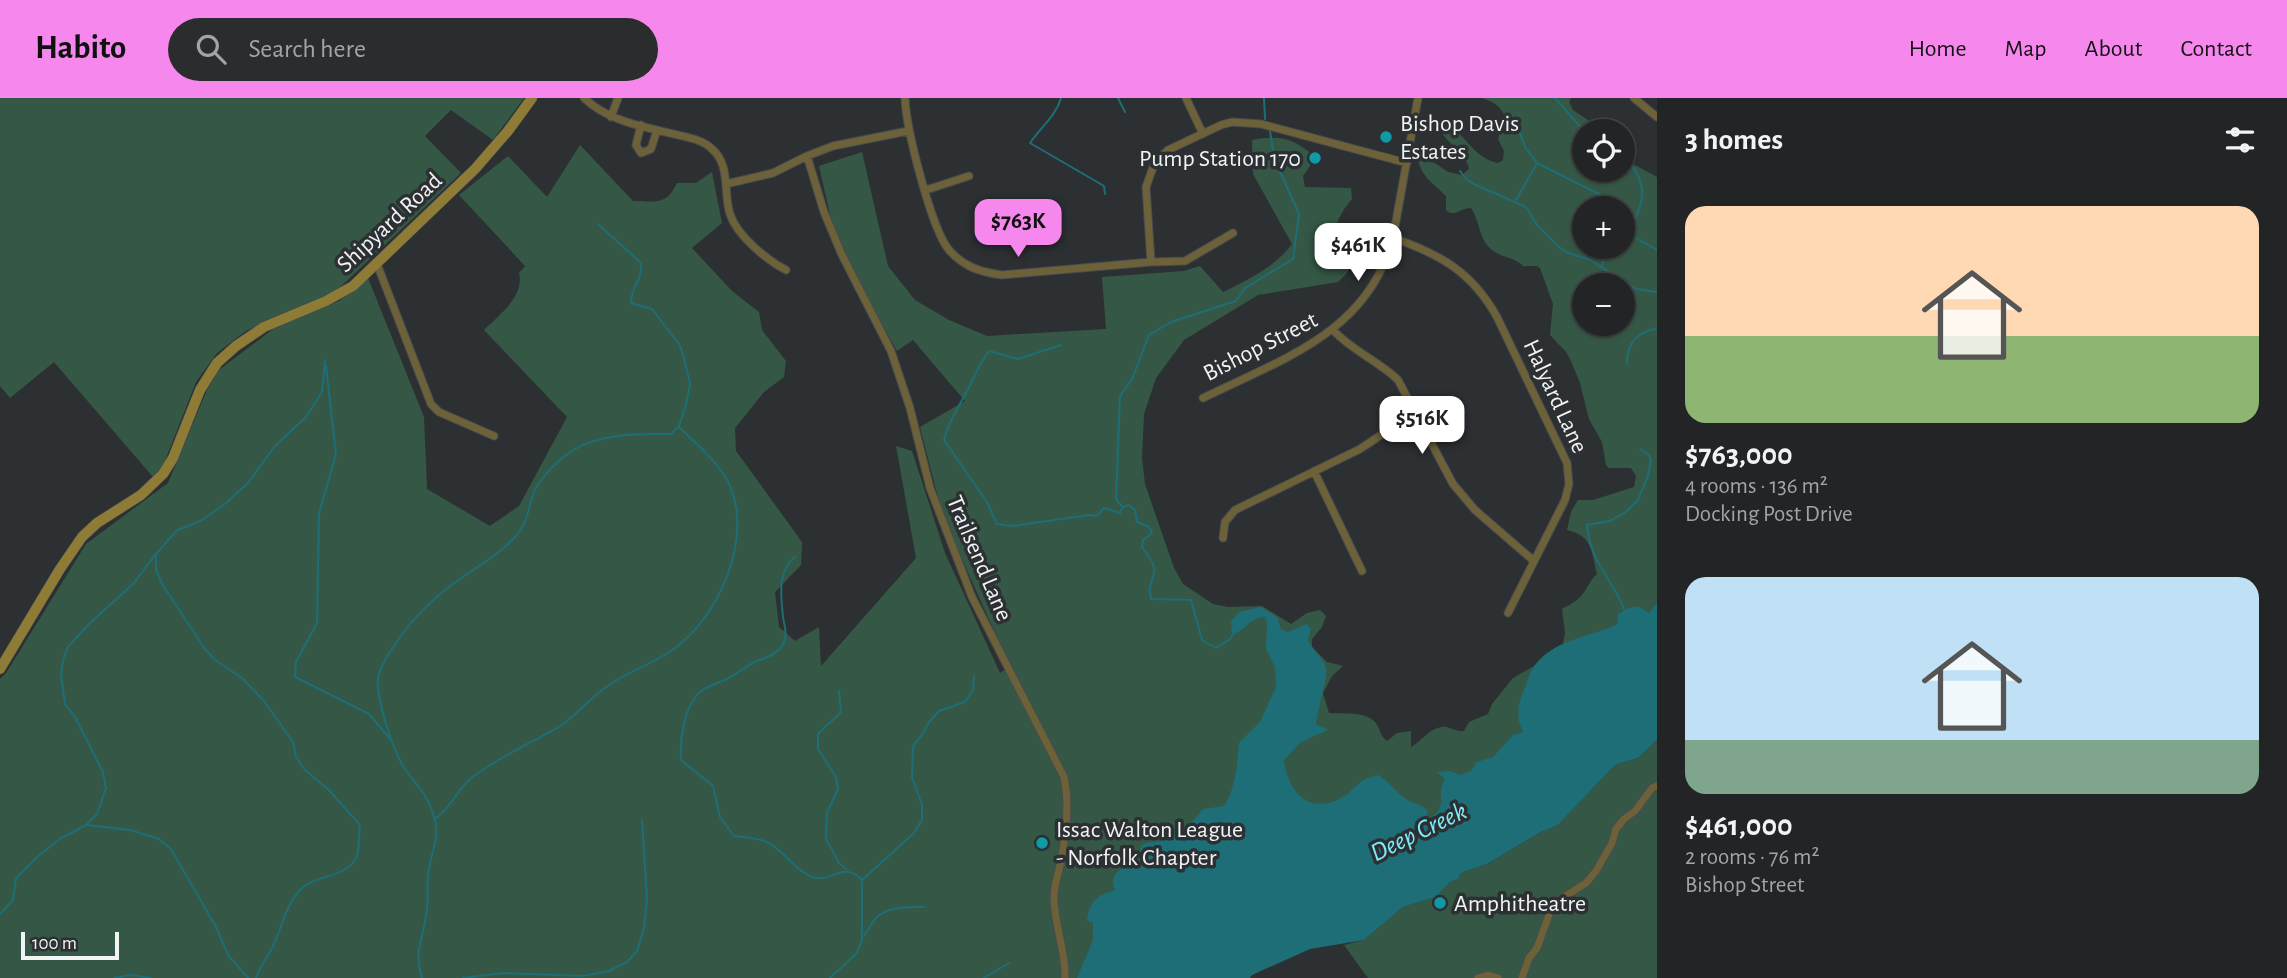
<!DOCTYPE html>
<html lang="en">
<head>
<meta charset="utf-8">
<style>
  body { margin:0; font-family:"Alegreya Sans",sans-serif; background:#2a2c2e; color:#f1f3f6; height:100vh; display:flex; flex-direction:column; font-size:26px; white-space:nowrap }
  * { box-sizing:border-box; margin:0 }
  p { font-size:23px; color:#a2a4a7 }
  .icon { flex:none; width:38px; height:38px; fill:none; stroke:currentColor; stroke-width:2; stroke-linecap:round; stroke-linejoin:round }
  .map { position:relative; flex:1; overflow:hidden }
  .panel { display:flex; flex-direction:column; background:#222426; width:630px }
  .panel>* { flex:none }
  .controls { position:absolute; left:1572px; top:21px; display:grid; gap:14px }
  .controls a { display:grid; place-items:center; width:63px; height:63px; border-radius:50%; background:#222426; box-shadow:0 2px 5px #0004,0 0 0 2px #3f4143; font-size:35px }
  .scale { position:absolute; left:21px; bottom:18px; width:98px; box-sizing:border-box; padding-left:7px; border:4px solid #f1f3f5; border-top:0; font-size:19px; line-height:24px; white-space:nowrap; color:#f1f3f5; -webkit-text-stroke:5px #2d3033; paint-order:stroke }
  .price { position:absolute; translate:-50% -60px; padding:0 16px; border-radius:14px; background:#fff; color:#222; font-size:23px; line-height:46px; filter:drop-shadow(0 2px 4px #0008) }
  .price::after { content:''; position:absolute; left:50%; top:42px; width:21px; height:16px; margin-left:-10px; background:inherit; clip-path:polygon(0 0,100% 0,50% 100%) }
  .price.active { background:#f688ed; color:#111 }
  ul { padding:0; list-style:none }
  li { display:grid; align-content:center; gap:14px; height:371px; padding:0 28px }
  li span { display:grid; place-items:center; height:217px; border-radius:21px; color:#555 }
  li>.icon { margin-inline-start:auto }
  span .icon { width:126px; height:126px; fill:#fffc; stroke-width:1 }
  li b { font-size:30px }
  h2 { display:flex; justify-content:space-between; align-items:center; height:84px; padding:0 28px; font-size:30px }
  header { display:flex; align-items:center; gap:42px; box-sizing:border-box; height:98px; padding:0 35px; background:#f688ed; color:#111 }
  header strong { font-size:33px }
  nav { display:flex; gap:38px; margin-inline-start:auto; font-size:24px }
  .search { width:490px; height:63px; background:#2a2c2e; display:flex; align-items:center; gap:18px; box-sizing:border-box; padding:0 24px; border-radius:38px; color:#a2a4a7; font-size:26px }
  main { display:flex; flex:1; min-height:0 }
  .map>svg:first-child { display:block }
</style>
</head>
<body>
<header>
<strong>Habito</strong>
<div class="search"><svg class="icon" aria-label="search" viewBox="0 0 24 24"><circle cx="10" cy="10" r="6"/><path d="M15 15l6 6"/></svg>Search here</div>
<nav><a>Home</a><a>Map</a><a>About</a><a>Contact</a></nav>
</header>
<main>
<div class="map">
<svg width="1657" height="880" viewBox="0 0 1657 880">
  <rect width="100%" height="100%" fill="#2d3033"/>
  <path fill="#355846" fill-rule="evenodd" d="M0 0H524L493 42 451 12 425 38 461 75 336 193 246 233 217 255 196 284 163 368 153 379 54 264 10 300 0 288Z
    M1482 0H1571L1569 4 1573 12 1604 33H1584V72H1622V48L1633 66 1657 79V504L1649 515 1655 541 1436 717 1121 880H0V581L6 575 86 446 168 385 207 292 219 272 277 228 339 203 368 180 424 319 427 391 490 428 519 408 567 319 484 232C499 217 525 198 519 175L525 168 459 97 508 58 547 99 580 47 633 103C656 103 666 108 677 85H696L712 74 722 125 692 150 732 193 759 214 762 232 786 263 784 279 764 294 735 330 736 353 802 444 801 467 775 494 779 529 795 543 819 529 821 568 916 460 896 348 912 353 945 455 1000 575 1010 568 943 419 920 329 965 303 913 242 897 253 837 147 819 68 862 54 888 168 915 202 949 222 987 238 1106 231 1102 179 1184 173 1200 168 1223 194C1248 182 1275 169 1292 146L1253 76 1252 42C1283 37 1291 40 1316 59L1303 78 1305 89 1351 90 1352 101C1343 111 1331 130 1337 144 1340 151 1347 158 1351 164L1347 175 1338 184 1258 197 1184 242 1156 280 1144 316 1142 360 1145 386 1174 470 1183 486 1213 506 1228 509 1262 508 1291 526 1307 515 1320 512 1326 518 1322 529 1312 541V549L1327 564 1343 568 1332 578 1323 595 1329 615C1342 616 1365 613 1375 624 1381 631 1379 637 1387 643L1397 635 1411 633V649C1421 644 1426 633 1441 629 1449 627 1455 634 1464 633L1469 624 1488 616 1492 606 1513 580 1534 568 1563 546 1565 535 1562 511C1567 508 1574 505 1578 501 1587 493 1589 483 1597 476 1591 453 1593 438 1567 432L1571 414 1578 402H1593L1634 389 1636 378 1631 370H1609L1606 367 1602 344 1589 321 1580 285 1571 263 1566 254 1550 237 1553 206 1540 170 1537 168H1523C1515 159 1502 160 1492 152 1479 142 1480 123 1471 110 1463 110 1457 116 1450 115L1446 112V98C1430 82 1419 78 1416 52L1448 74 1462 77 1469 71C1466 53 1443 44 1437 26L1441 23C1465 33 1472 60 1498 65L1503 62 1504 53 1498 41 1505 18C1499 7 1494 4 1482 0ZM1584 110H1622V149H1584ZM1584 187H1622V226H1584Z
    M1657 642V880H1368L1344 847 1364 842 1403 809 1436 799 1450 784 1458 781 1461 775 1487 766 1539 735 1558 727 1615 667 1638 660Z"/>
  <path fill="#1d6e76" d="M1657 504V642L1638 660 1615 667 1558 727 1539 735 1487 766 1461 775 1458 781 1450 784 1436 799 1403 809 1364 842 1310 851 1252 877 1250 880H1077L1093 842V825L1087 822C1090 803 1097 797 1115 792 1107 773 1126 769 1139 761L1141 747C1149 743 1155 745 1163 742 1179 736 1193 724 1203 711L1224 708C1236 690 1237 666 1239 645L1260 624 1276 589 1275 569 1266 551 1267 525 1265 519C1249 519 1245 534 1232 536L1231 523 1239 514 1261 509 1277 519 1281 531 1288 534 1306 526 1311 530 1308 542C1312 551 1324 561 1326 570 1328 579 1317 614 1316 626L1328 632 1301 644 1284 662C1288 693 1308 718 1341 700 1357 691 1356 682 1378 677 1389 683 1396 694 1406 701 1414 706 1422 706 1428 713L1425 723C1452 709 1434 699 1445 681L1437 674 1449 673 1461 677 1471 673 1477 664 1493 659 1513 637 1523 634C1516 620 1517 608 1524 592 1527 585 1530 574 1535 567 1555 541 1590 539 1618 526V516C1632 508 1636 505 1649 515Z"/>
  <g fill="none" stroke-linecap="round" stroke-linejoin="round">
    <path stroke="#1d6e76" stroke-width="2" d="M1061 0C1056 18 1041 29 1030 45L1104 88 1105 96
      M1118 0 1125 14
      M1264 0 1265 21
      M1555 0 1584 33
      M1518 30 1525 49 1537 65 1605 99 1614 110
      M1622 57C1654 87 1643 110 1622 143
      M1460 73 1467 82 1476 87 1526 109 1537 127 1559 149 1568 155 1588 161 1601 169
      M1516 102 1537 65
      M1622 124 1627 135 1657 152
      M1617 149 1606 159 1601 169 1636 191 1657 194
      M1061 247 1018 261 989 253C980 265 976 274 970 287 961 306 949 321 944 342L987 404 997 426 1012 428 1089 417 1097 418 1104 410 1120 415 1123 409 1129 407 1135 412 1137 424 1149 429 1152 435 1143 442 1142 449C1167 481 1145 475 1151 501L1191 502 1202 542 1216 550 1230 541 1233 536
      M1627 266C1627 244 1637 235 1657 230
      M326 268 336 356 319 415 317 525 296 564 295 579 369 616 390 641
      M1122 408 1116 401 1120 298 1132 281 1149 237 1171 224 1236 203 1245 190 1293 161 1299 116 1274 60 1270 33
      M795 459C777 472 781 499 783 519 784 526 787 534 785 541 782 554 768 559 757 563 746 568 738 575 729 580 721 584 711 587 704 591 684 604 680 641 681 662L713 688 720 719 734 738C744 739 757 740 767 744 784 752 797 776 816 780 833 783 844 763 862 782
      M1625 513C1612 480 1590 464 1587 427L1610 423 1626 414 1638 402 1648 378 1651 362 1649 357 1640 351
      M839 593 841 614 818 636V651L836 679 838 691 827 715 826 741 839 765 846 771
      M436 720C452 709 458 689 475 677 495 663 517 651 539 640 546 635 555 632 562 627 578 615 591 600 606 589 626 574 651 567 671 553 720 520 757 434 726 380 714 361 696 345 679 329
      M87 727 130 732 159 741 171 751 216 829 228 857 248 880
      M0 816 13 802 16 780 37 759 60 741 86 727 97 716 106 690 103 674 75 619 65 606 61 577 63 562 68 549 89 526 134 485 155 457
      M864 838C868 832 872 824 877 819 889 808 909 809 924 809
      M114 880 131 877 151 880
      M256 880C261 866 268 859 274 846 282 828 286 807 300 792 316 775 352 781 358 754 359 746 359 735 360 727L329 692 305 672 296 659 293 644 264 603 242 580 215 562 205 551 162 486 156 472V456L176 433 202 422 226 405 248 385 274 349 306 319 322 294 325 262
      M422 880C414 850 422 846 426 818 429 803 426 786 429 771 432 753 440 737 434 719 429 700 419 689 407 674 394 657 376 601 378 580 380 569 386 560 392 551 408 525 431 502 457 483 478 468 503 455 519 434 529 422 529 403 536 390 544 376 559 361 573 352 600 335 640 336 671 336L679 328 686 307 690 286 683 256 679 246 652 211 631 205C631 189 643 181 641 165L598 126
      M463 880 503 875 583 878 609 873 627 864 637 853 644 830 647 801 642 722
      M830 880 857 855 862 841V782L914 735 922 722V707L912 679 913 648 922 637 929 624 939 613 965 604 973 592 974 578
      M984 880 1009 865"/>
    <defs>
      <path id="street" d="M584 0C609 24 645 29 678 37 690 40 703 42 712 51 731 67 723 95 730 116 737 138 767 162 786 172
        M905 0C906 30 931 130 949 152 964 169 980 174 1002 177L1151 164 1185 163 1233 135
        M1186 0 1203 36
        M1634 0 1657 19
        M611 19 618 0
        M641 27 636 47 641 55 651 51 657 32
        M807 58 824 114 842 157 891 253 910 310 930 390 972 499 1064 679C1070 707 1066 739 1060 767 1058 778 1054 787 1054 799 1054 827 1066 852 1065 880
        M726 86 773 75 807 58 833 48 908 33
        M926 92 969 78
        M1393 140C1440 156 1472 174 1497 219L1567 365 1569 386 1565 402 1508 515
        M1151 164 1146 89 1155 64 1168 52 1221 27 1232 24 1261 26 1407 65
        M377 166 431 306 439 314 494 338
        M1333 232C1352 253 1379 263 1398 282L1453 386 1475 412 1534 463
        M1203 300C1282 261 1368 235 1393 140L1418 0
        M1314 373 1362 473
        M1223 440 1225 424 1235 412 1360 351 1387 333 1414 308
        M1478 880 1488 877 1498 880
        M1522 880 1529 860 1537 850 1553 806 1586 785 1596 773 1612 745 1616 731 1624 721 1635 713 1652 690 1657 688"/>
      <path id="secondary" d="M0 571 60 471 82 439 97 425 141 397 163 376 173 360 200 292 217 265 236 248 264 229 326 203 353 188 475 71 508 33 532 0"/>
    </defs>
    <use href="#street" stroke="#484b4e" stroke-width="9"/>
    <use href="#secondary" stroke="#484b4e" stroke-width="11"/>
    <use href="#street" stroke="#6c6138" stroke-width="7"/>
    <use href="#secondary" stroke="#8e7c36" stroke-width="10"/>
  </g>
  <g fill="#0f9aa8" stroke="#2d3033" stroke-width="2.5">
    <circle cx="1386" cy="39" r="7"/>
    <circle cx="1315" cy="60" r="7"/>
    <circle cx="1042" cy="745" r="7"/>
    <circle cx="1440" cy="805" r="7"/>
  </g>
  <g text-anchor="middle" stroke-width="7" stroke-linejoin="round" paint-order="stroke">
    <g font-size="24" fill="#f1f3f5" stroke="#2d3033" text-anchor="start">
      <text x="1400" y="33">Bishop Davis<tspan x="1400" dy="28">Estates</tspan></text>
      <text x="1301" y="68" text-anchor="end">Pump Station 170</text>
      <text x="1056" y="739">Issac Walton League<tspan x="1056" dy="28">- Norfolk Chapter</tspan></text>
      <text x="1454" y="813">Amphitheatre</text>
    </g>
    <g font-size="24" fill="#f1f3f5" stroke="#2d3033">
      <text transform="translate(389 124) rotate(-43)" y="8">Shipyard Road</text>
      <text transform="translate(1260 248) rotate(-27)" y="8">Bishop Street</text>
      <text transform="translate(1556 298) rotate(65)" y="8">Halyard Lane</text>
      <text transform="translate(980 460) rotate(67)" y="8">Trailsend Lane</text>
    </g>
    <g font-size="26" font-style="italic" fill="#7deffc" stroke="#2d3033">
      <text transform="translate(1418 733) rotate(-26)" y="9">Deep Creek</text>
    </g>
  </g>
</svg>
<div class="controls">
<a><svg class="icon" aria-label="locate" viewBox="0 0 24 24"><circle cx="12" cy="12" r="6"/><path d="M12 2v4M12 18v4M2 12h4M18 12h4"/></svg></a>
<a>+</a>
<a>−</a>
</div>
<div class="scale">100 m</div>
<b class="price active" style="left:1018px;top:161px">$763K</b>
<b class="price" style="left:1358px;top:185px">$461K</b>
<b class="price" style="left:1422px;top:358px">$516K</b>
</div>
<section class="panel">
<h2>3 homes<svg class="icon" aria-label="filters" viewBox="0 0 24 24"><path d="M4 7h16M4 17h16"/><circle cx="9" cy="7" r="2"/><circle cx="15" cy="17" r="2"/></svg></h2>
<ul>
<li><span style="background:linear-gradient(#ffd9b3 60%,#8fb573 0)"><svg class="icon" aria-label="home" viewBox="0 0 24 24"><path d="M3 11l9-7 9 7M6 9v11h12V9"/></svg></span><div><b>$763,000</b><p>4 rooms · 136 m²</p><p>Docking Post Drive</p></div></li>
<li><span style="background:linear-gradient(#bfe0f5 75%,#7fa58c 0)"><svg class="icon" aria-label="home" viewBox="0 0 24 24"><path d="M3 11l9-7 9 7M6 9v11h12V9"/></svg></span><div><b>$461,000</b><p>2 rooms · 76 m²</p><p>Bishop Street</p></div></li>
</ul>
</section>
</main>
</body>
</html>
